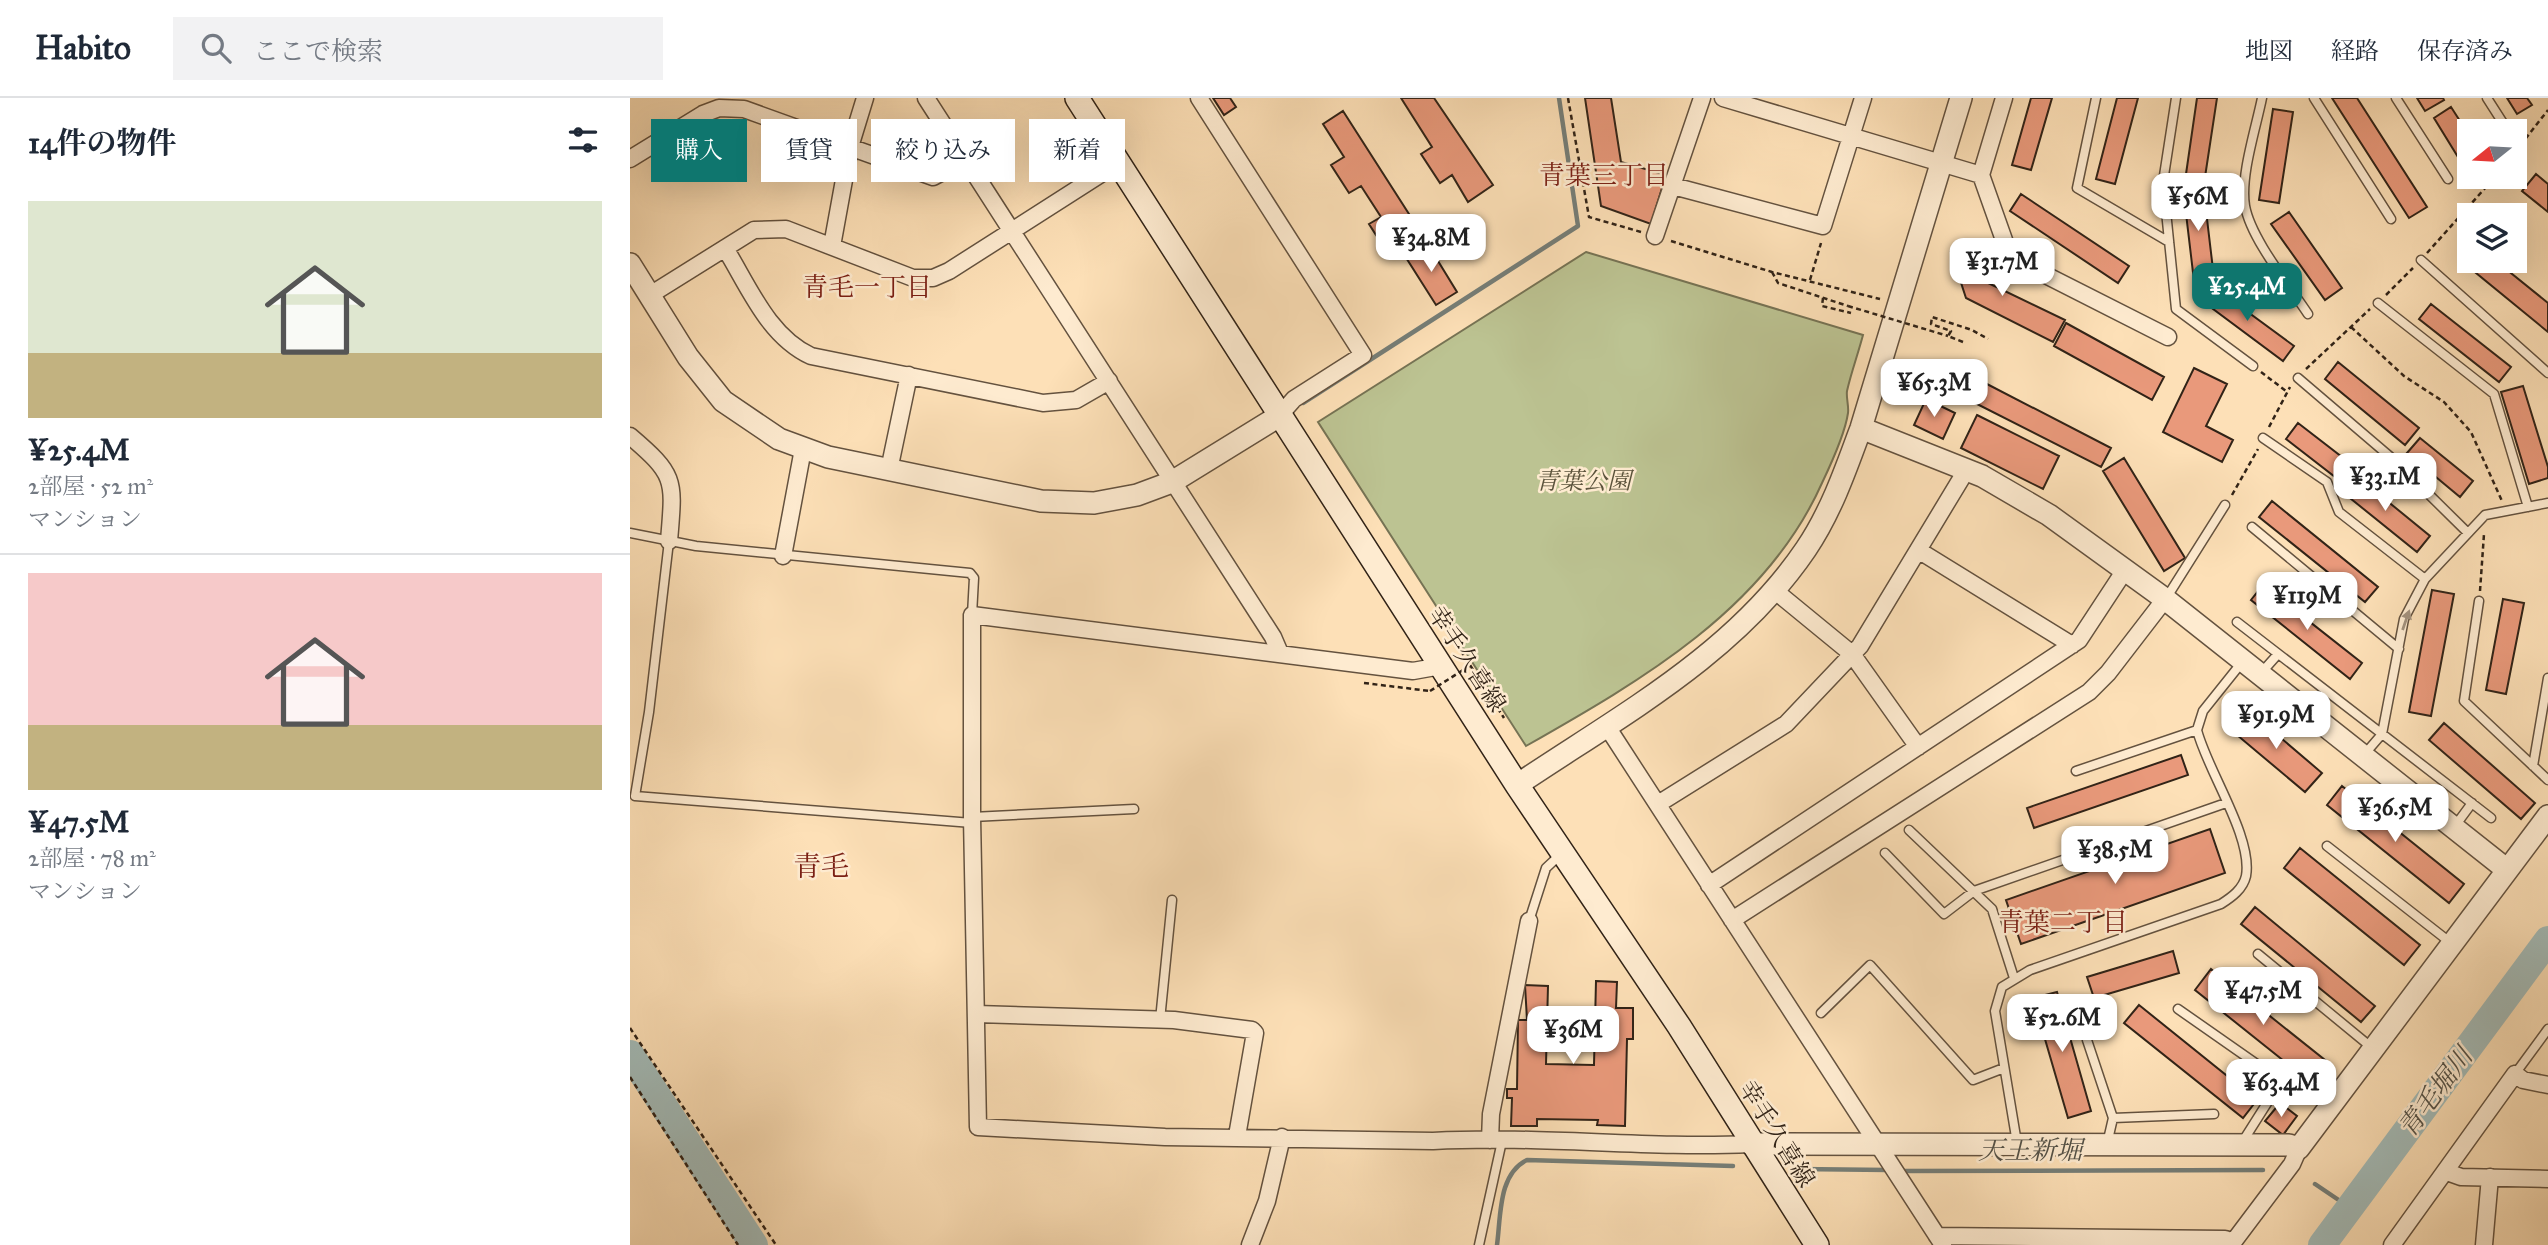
<!DOCTYPE html>
<html lang="ja">
<head>
<meta charset="utf-8">
<style>
  body { margin:0; font-family:"IM FELL Great Primer","Noto Serif JP",serif; background:#f2f2f3; color:#1f2937; height:100vh; display:flex; flex-direction:column; font-size:26px; white-space:nowrap }
  * { box-sizing:border-box; margin:0 }
  p { font-size:23px; color:#747a83 }
  .icon { flex:none; width:38px; height:38px; fill:none; stroke:currentColor; stroke-width:2; stroke-linecap:round; stroke-linejoin:round }
  .map { position:relative; flex:1; overflow:hidden }
  .side { display:flex; flex-direction:column; background:#fff; width:630px }
  .side>* { flex:none }
  .hud { position:absolute; left:21px; top:21px; width:665px; height:63px; display:flex; gap:14px }
  .needle { width:46px; rotate:252deg }
  .tools { position:absolute; left:1827px; top:21px; display:grid; gap:14px }
  .tools a { display:grid; place-items:center; width:70px; height:70px; border-radius:0px; background:#fff; box-shadow:0 7px 28px #0002; font-size:35px }
  .price { position:absolute; translate:-50% -60px; padding:0 16px; border-radius:14px; background:#fff; color:#222; font-size:23px; line-height:46px; filter:drop-shadow(0 2px 4px #0008) }
  .price::after { content:''; position:absolute; left:50%; top:42px; width:21px; height:16px; margin-left:-10px; background:inherit; clip-path:polygon(0 0,100% 0,50% 100%) }
  .price.on { background:#0f766e; color:#fff }
  ul { padding:0; list-style:none }
  li { display:grid; align-content:center; gap:14px; height:371px; padding:0 28px }
  li+li { border-top:2px solid #e0e1e3 }
  li span { display:grid; place-items:center; height:217px; border-radius:0px; color:#555 }
  li>.icon { margin-inline-start:auto }
  span .icon { width:126px; height:126px; fill:#fffc; stroke-width:1 }
  li b { font-size:30px }
  h2 { display:flex; justify-content:space-between; align-items:center; height:84px; padding:0 28px; font-size:30px }
  .pill { padding:0 24px; border-radius:0px; background:#fff; box-shadow:0 7px 28px #0002; font-size:24px; line-height:63px }
  .pill.on { background:#0f766e; color:#fff }
  header { display:flex; align-items:center; gap:42px; box-sizing:border-box; height:98px; padding:0 35px; background:#fff; border-bottom:2px solid #e0e1e3 }
  header strong { font-size:33px }
  nav { display:flex; gap:38px; margin-inline-start:auto; font-size:24px }
  .search { width:490px; height:63px; background:#f2f2f3; display:flex; align-items:center; gap:18px; box-sizing:border-box; padding:0 24px; border-radius:0px; color:#747a83; font-size:26px }
  main { display:flex; flex:1; min-height:0 }
  .map>svg:first-child { display:block }
</style>
</head>
<body>
<header>
<strong>Habito</strong>
<div class="search"><svg class="icon" aria-label="search" viewBox="0 0 24 24"><circle cx="10" cy="10" r="6"/><path d="M15 15l6 6"/></svg>ここで検索</div>
<nav><a>地図</a><a>経路</a><a>保存済み</a></nav>
</header>
<main>
<section class="side">
<h2>14件の物件<svg class="icon" aria-label="filters" viewBox="0 0 24 24"><path d="M4 7h16M4 17h16"/><circle cx="9" cy="7" r="2"/><circle cx="15" cy="17" r="2"/></svg></h2>
<ul>
<li><span style="background:linear-gradient(#dfe7d0 70%,#c2b280 0)"><svg class="icon" aria-label="home" viewBox="0 0 24 24"><path d="M3 11l9-7 9 7M6 9v11h12V9"/></svg></span><div><b>¥25.4M</b><p>2部屋 · 52 m²</p><p>マンション</p></div></li>
<li><span style="background:linear-gradient(#f6c9c9 70%,#c2b280 0)"><svg class="icon" aria-label="home" viewBox="0 0 24 24"><path d="M3 11l9-7 9 7M6 9v11h12V9"/></svg></span><div><b>¥47.5M</b><p>2部屋 · 78 m²</p><p>マンション</p></div></li>
</ul>
</section>
<div class="map">
<svg width="1918" height="1147" viewBox="0 0 1918 1147">
  <rect width="100%" height="100%" fill="#fde0b7"/>
  <filter id="stains"><feTurbulence type="fractalNoise" baseFrequency=".00286" numOctaves="4"/><feColorMatrix values="0 0 0 0 .2 0 0 0 0 .09 0 0 0 0 .02 0 0 0 .5 -.17"/></filter>
  <radialGradient id="worn" r=".72"><stop offset=".6" stop-color="#630" stop-opacity="0"/><stop offset="1" stop-color="#630" stop-opacity=".3"/></radialGradient>
  <path fill="#bcc392" stroke="#767354" stroke-width="2" d="M956 154 1233 237C1228 256 1221 275 1217 293 1216 300 1219 308 1218 315 1215 336 1202 364 1192 385 1136 511 1012 582 896 648L688 324Z"/>
  <g fill="none" stroke-linecap="round" stroke-linejoin="round">
    <path stroke="#757e78" stroke-width="4.5" d="M673 305 948 128 929 0
      M1167 1071 1258 1072
      M1270 1073 1633 1072
      M1685 1086 1719 1109
      M867 1147C871 1118 868 1076 897 1062L1103 1068"/>
    <path stroke="#a3bbb8" stroke-width="28" d="M0 956 124 1147
      M1692 1147 1918 842"/>
  </g>
  <path fill="#e9997b" stroke="#312317" stroke-width="2" d="M583 0H600L606 9 594 17Z
    M771 0H804L863 87 838 104 822 77 810 85 791 56 802 49Z
    M955 0H981L991 64 1036 77 1021 126 971 108Z
    M1401 0H1422L1401 72 1382 67Z
    M1487 0H1508L1485 86 1466 81Z
    M1567 0H1587L1575 79 1556 76Z
    M1702 0H1727L1797 109 1779 120Z
    M1787 0H1813L1814 2 1795 13Z
    M1877 0H1897L1902 7 1887 16Z
    M1821 9 1839 37V77L1804 20Z
    M1643 11 1663 14 1649 105 1629 102Z
    M713 13 795 141 773 155 756 130 746 137 739 126 751 119 731 88 719 95 701 67 714 59 693 26Z
    M1906 76 1918 86V114L1892 93Z
    M1573 87 1584 180 1564 183 1553 90Z
    M1391 96 1499 168 1488 185 1380 113Z
    M1659 114 1712 190 1695 202 1641 126Z
    M797 145 827 194 806 207 775 158Z
    M1344 147 1356 184 1435 222 1423 244 1336 200 1321 154Z
    M1839 148V163H1866L1918 205V234L1829 161Z
    M1581 187 1664 248 1653 263 1571 202Z
    M1801 206 1881 269 1869 284 1789 221Z
    M1436 225 1534 279 1522 302 1424 248Z
    M1708 264 1789 330 1775 347 1695 281Z
    M1564 270 1597 286 1576 328 1603 342 1592 364 1533 334Z
    M1355 285 1481 350 1471 369 1345 305Z
    M1893 288 1918 369V380L1899 386 1871 294Z
    M1296 301 1325 315 1313 341 1284 327Z
    M1347 317 1429 358 1413 391 1331 350Z
    M1668 325 1721 366 1709 382 1656 341Z
    M1790 340 1843 383 1830 399 1777 355Z
    M1494 360 1555 460 1534 473 1473 373Z
    M1723 375 1800 438 1787 454 1710 392Z
    M1642 403 1748 489 1735 504 1629 419Z
    M1633 487 1732 565 1720 581 1621 502Z
    M1802 492 1824 496 1801 618 1779 614Z
    M1873 501 1894 505 1876 596 1856 592Z
    M1618 612 1692 675 1675 694 1601 632Z
    M1814 625 1905 705 1891 721 1799 642Z
    M1551 657 1558 677 1404 730 1397 710Z
    M1712 688 1834 786 1819 805 1697 707Z
    M1580 731 1595 775 1391 846 1376 802Z
    M1670 750 1790 847 1774 867 1654 770Z
    M1625 809 1745 908 1731 924 1611 826Z
    M1543 853 1549 875 1464 900 1457 879Z
    M1581 871 1700 966 1684 987 1565 892Z
    M966 883 987 884 986 910H1003V941H997L995 1028 967 1027 968 1022 907 1021V1028H881L882 1000H877V991H887L888 922H897L895 887 918 888 916 966 964 967Z
    M1427 894 1461 1013 1438 1020 1403 900Z
    M1509 907 1627 1002 1613 1020 1494 925Z
    M1650 1005 1667 1018 1653 1037 1635 1023Z"/>
  <g fill="none" stroke-linecap="round" stroke-linejoin="round">
    <defs>
      <path id="service" d="M1466 0 1447 90 1539 144
        M1546 0 1533 84 1546 211 1623 268
        M1632 0C1626 30 1610 78 1615 108 1621 141 1659 187 1678 216
        M1684 0 1761 121
        M1766 0 1818 81
        M1857 0 1873 25
        M1791 162 1918 275
        M1748 205 1864 296 1898 409
        M1668 280 1764 362 1838 435
        M1633 340 1697 384 1709 414 1795 481
        M1622 429 1769 551
        M0 435 66 448 340 475 344 480 342 517
        M39 443 19 614 5 698 342 725
        M1537 499 1595 407
        M1849 503 1834 603 1918 682
        M1607 524 1861 720
        M1632 574 1648 556
        M1733 658 1752 636 1774 521 1795 481 1855 417 1918 405
        M1903 668 1918 580
        M1446 673 1567 632
        M342 719 504 711
        M1825 728 1842 705
        M1279 732 1362 811 1384 880
        M1697 748 1821 845
        M1255 755 1314 816 1344 793 1596 705
        M899 823 916 770 932 755
        M1628 856 1741 949
        M1548 911 1651 983 1613 1043
        M1191 915 1240 867 1343 982 1374 970
        M530 922 542 802
        M1457 942 1483 1020 1477 1046
        M1885 976 1918 931
        M1483 1020 1584 1016
        M1387 1045 1365 913 1372 889 1400 872 1591 806C1602 799 1613 791 1616 778 1623 739 1577 672 1567 632L1573 613 1613 563
        M849 1147 872 1043"/>
      <path id="minor" d="M296 0 643 539 649 553
        M569 0 733 257 664 301 649 318
        M1093 0 1351 77 1380 159 1538 239
        M0 61 73 16 89 10 114 11 303 79 335 62
        M1351 77 1374 0
        M1043 88 1193 128 1233 0
        M1025 138 1072 0
        M202 148 220 49 235 0
        M95 150C119 189 138 238 181 258L413 305 446 302 479 283
        M20 197 124 132 156 131 283 180H303L319 173 488 65
        M0 338C47 378 44 382 39 443
        M259 372 279 277
        M1288 452 1442 547
        M153 458 173 351
        M1144 492 1222 556 1288 649
        M811 568 783 573 342 517V719L348 1029 535 1039 803 1043C909 1037 1015 1051 1121 1046
        M976 627 1313 1147
        M1028 706 1156 626 1230 548 1337 371
        M1079 787 1449 542 1495 472
        M1102 822 1459 594 1478 575 1535 501
        M347 916 544 922 622 932 625 935 607 1038
        M860 1042 861 1016 899 823
        M1817 1074 1831 1079 1918 1081
        M1307 1138 1595 1141 1603 1144
        M620 1147 637 1103 652 1039
        M1601 1147 1662 1066 1669 1050
        M1762 1147 1885 976 1893 982 1918 987
        M1854 1147 1860 1079"/>
      <path id="tertiary" d="M0 166 58 259 93 303 149 341 198 359 411 403 464 405 507 397 542 384 649 318
        M1231 330 1352 378 1419 417 1535 501 1876 771
        M887 687C991 617 1104 557 1176 451 1201 414 1216 371 1231 330L1331 0
        M1121 1046 1659 1047 1669 1050 1918 718"/>
      <path id="secondary" d="M447 0 887 687 1049 928 1187 1147"/>
    </defs>
    <use href="#service" stroke="#64523f" stroke-width="11"/>
    <use href="#minor" stroke="#64523f" stroke-width="19"/>
    <use href="#tertiary" stroke="#64523f" stroke-width="24"/>
    <use href="#secondary" stroke="#312317" stroke-width="26"/>
    <path stroke="#312317" stroke-width="2.5" stroke-dasharray="5 3.5" stroke-linecap="butt" d="M938 0 959 119 1011 134
      M1885 54 1918 12
      M1041 143 1142 174 1250 201
      M1797 155 1865 79
      M1142 174 1148 185 1218 208
      M1180 182 1191 145
      M1756 197 1783 170
      M1193 200 1192 208 1221 215
      M1721 229 1774 278 1814 304 1841 334 1872 403
      M1333 244 1318 238 1321 233 1301 226 1302 219 1342 232 1358 241
      M1676 271 1740 211
      M1631 274 1656 293
      M1639 329 1660 289
      M1602 397 1628 351
      M1850 493 1854 436
      M808 517 874 620
      M734 585 800 593
      M0 930 146 1147
      M0 979 108 1147"/>
    <use href="#service" stroke="#feebd0" stroke-width="8"/>
    <use href="#minor" stroke="#feebd0" stroke-width="16"/>
    <use href="#tertiary" stroke="#feebd0" stroke-width="21"/>
    <use href="#secondary" stroke="#feebd0" stroke-width="23"/>
    <path stroke="#312317" stroke-width="2.5" stroke-dasharray="5 3.5" stroke-linecap="butt" d="M1218 208 1318 238
      M800 593 841 567"/>
  </g>
  <defs><path id="oneway-solid" d="M-6-.8H1V-3.2L6.5 0L1 3.2V.8H-6Z" transform="scale(1.75)"/></defs>
  <use fill="#a2917d" href="#oneway-solid" transform="translate(1776 522) rotate(-71)"/>
  <g text-anchor="middle" stroke-width="5" stroke-linejoin="round" paint-order="stroke">
    <g font-size="24" font-style="italic" fill="#5b533c" stroke="#feebd0">
      <text x="953" y="391">青葉公園</text>
    </g>
    <g font-size="24" fill="#312317" stroke="#feebd0">
      <text transform="translate(837 561) rotate(57)" y="8">幸手久喜線</text>
      <text transform="translate(1147 1036) rotate(58)" y="8">幸手久喜線</text>
    </g>
    <g font-size="26" fill="#7a1f14" stroke="#feebd0">
      <text x="974" y="86">青葉三丁目</text>
      <text x="237" y="198">青毛一丁目</text>
      <text x="1433" y="833">青葉二丁目</text>
    </g>
    <g font-size="26" font-style="italic" fill="#535147" stroke="#feebd0">
      <text transform="translate(1805 994) rotate(-53)" y="9">青毛堀川</text>
      <text x="1400" y="1061">天王新堀</text>
    </g>
    <g font-size="28" fill="#7a1f14" stroke="#feebd0">
      <text x="191" y="778">青毛</text>
    </g>
  </g>
  <rect width="100%" height="100%" filter="url(#stains)"/>
  <rect width="100%" height="100%" fill="url(#worn)"/>
</svg>
<div class="tools">
<a><svg class="needle" viewBox="-14 -14 28 28"><path d="M0-13l5 13h-10z" fill="#e53935"/><path d="M0 13l5-13h-10z" fill="#747a83"/></svg></a>
<a><svg class="icon" aria-label="layers" viewBox="0 0 24 24"><path d="M12 4l9 5-9 5-9-5zM3 14l9 5 9-5"/></svg></a>
</div>
<b class="price" style="left:1568px;top:135px">¥56M</b>
<b class="price" style="left:801px;top:176px">¥34.8M</b>
<b class="price" style="left:1372px;top:200px">¥31.7M</b>
<b class="price on" style="left:1617px;top:225px">¥25.4M</b>
<b class="price" style="left:1304px;top:321px">¥65.3M</b>
<b class="price" style="left:1755px;top:415px">¥33.1M</b>
<b class="price" style="left:1677px;top:534px">¥119M</b>
<b class="price" style="left:1646px;top:653px">¥91.9M</b>
<b class="price" style="left:1765px;top:746px">¥36.5M</b>
<b class="price" style="left:1485px;top:788px">¥38.5M</b>
<b class="price" style="left:1633px;top:929px">¥47.5M</b>
<b class="price" style="left:1432px;top:956px">¥52.6M</b>
<b class="price" style="left:943px;top:968px">¥36M</b>
<b class="price" style="left:1651px;top:1021px">¥63.4M</b>
<div class="hud">
<a class="pill on">購入</a>
<a class="pill">賃貸</a>
<a class="pill">絞り込み</a>
<a class="pill">新着</a>
</div>
</div>
</main>
</body>
</html>
